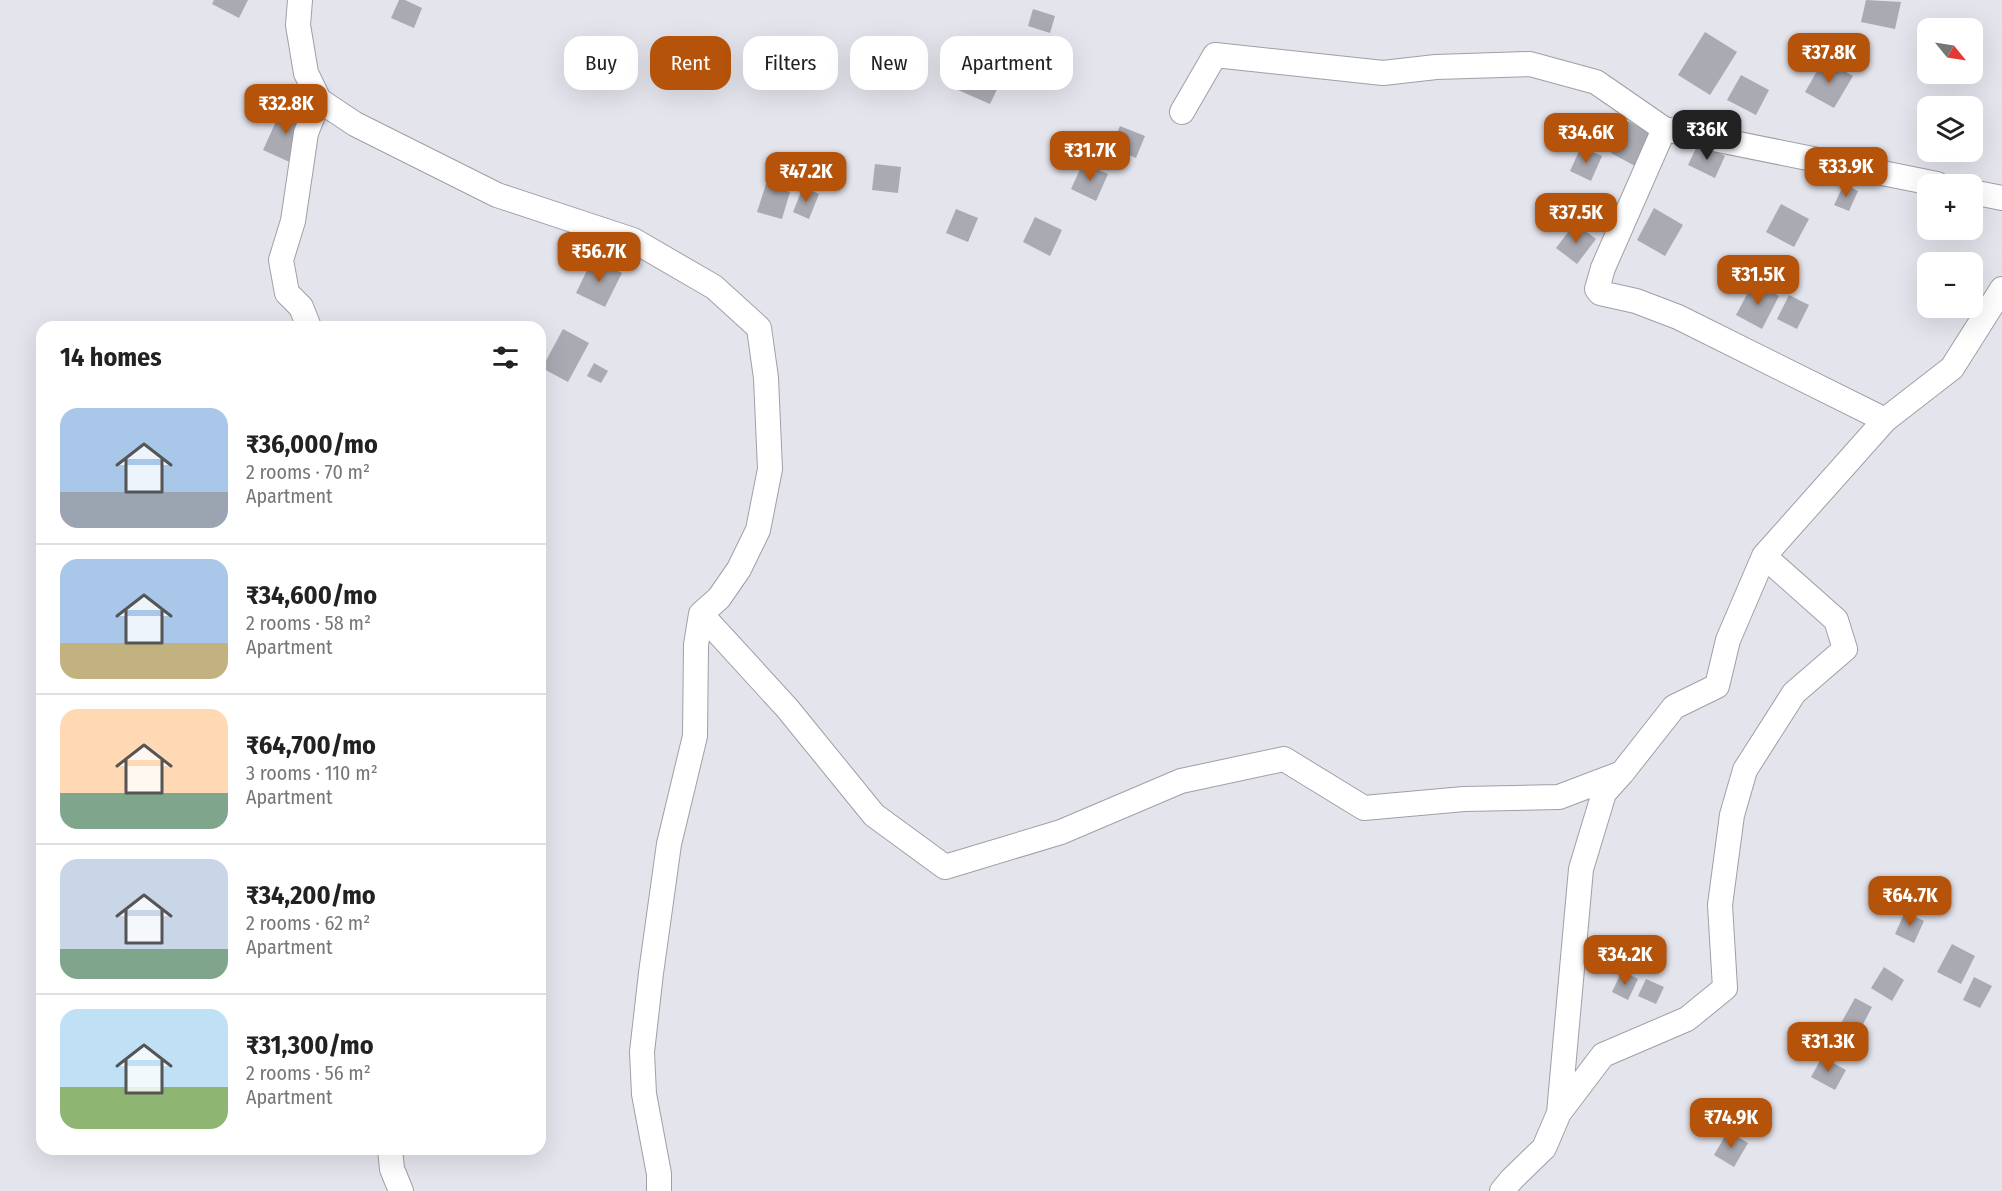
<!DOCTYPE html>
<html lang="en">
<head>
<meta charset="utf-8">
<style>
  body { margin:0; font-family:"Fira Sans Condensed",sans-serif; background:#f2f2f2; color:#222; height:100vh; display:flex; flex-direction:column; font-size:22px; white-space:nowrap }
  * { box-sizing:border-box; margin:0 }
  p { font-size:20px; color:#767676 }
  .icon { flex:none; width:33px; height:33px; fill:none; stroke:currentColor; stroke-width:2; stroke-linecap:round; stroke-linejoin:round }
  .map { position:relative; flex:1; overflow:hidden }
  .drawer { position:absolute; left:36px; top:321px; width:510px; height:834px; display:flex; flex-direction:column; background:#fff; border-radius:18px; box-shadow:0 6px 24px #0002 }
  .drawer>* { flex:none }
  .banner { position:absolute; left:564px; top:36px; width:570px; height:54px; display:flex; gap:12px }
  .needle { width:39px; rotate:120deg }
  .buttons { position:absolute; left:1917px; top:18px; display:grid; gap:12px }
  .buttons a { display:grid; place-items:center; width:66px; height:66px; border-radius:12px; background:#fff; box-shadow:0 6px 24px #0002; font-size:30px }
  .price { position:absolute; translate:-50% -51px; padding:0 14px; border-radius:12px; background:#b45309; color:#fff; font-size:20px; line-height:39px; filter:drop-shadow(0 2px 3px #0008) }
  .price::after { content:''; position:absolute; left:50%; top:36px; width:18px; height:14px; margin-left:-9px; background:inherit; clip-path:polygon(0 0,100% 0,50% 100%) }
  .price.on { background:#222; color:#fff }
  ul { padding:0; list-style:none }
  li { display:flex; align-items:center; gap:18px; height:150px; padding:0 24px }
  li+li { border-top:2px solid #e0e0e0 }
  li span { display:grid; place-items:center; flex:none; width:168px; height:120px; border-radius:18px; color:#555 }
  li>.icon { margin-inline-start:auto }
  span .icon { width:72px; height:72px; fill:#fffc; stroke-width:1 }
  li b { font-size:26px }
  h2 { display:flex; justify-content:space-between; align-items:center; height:72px; padding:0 24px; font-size:26px }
  .tag { padding:0 21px; border-radius:18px; background:#fff; box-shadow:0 6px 24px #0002; font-size:21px; line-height:54px }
  .tag.on { background:#b45309; color:#fff }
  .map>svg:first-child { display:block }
</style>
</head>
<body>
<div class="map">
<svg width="2002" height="1191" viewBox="0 0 2002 1191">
  <rect width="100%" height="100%" fill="#e4e4ed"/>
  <path fill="#aaaab3" d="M214 0H248L239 18 212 4Z
    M399 0H405L422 8 414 28 391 18Z
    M1866 0 1901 2 1895 29 1861 22Z
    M1033 9 1055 16 1050 33 1028 26Z
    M1705 32 1737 52 1710 95 1678 75Z
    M893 50 906 54 899 74 886 70Z
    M1824 59 1853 76 1834 108 1805 92Z
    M969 67 1001 81 990 104 958 90Z
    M1741 75 1769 90 1756 115 1727 100Z
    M283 106 305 116 294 164 263 150Z
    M1628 121 1652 134 1635 166 1611 153Z
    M1120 126 1145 136 1136 158 1111 147Z
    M1698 144 1725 156 1715 178 1688 165Z
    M1581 147 1602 156 1591 181 1570 171Z
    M1083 163 1108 174 1096 201 1071 189Z
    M875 164 901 167 898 193 872 190Z
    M766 184 790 192 782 219 757 212Z
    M1844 184 1858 191 1849 211 1834 205Z
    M803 187 819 194 809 219 793 212Z
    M1781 204 1809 219 1794 247 1766 232Z
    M1654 208 1683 225 1665 256 1637 240Z
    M956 209 978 218 968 242 946 233Z
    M1035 217 1062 230 1050 256 1023 242Z
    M1575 223 1596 239 1577 264 1556 248Z
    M593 258 622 273 605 307 576 293Z
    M1753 283 1779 296 1762 329 1736 315Z
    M1789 295 1809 305 1797 329 1777 319Z
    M563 329 589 343 568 382 542 368Z
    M594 363 608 371 601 383 587 376Z
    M1905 912 1924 921 1914 943 1895 934Z
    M1952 944 1975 956 1961 984 1937 972Z
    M1884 967 1904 980 1892 1001 1871 988Z
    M1622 971 1638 979 1628 1000 1612 992Z
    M1974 977 1992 986 1980 1008 1963 1000Z
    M1646 979 1664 987 1656 1004 1638 996Z
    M1855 998 1872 1007 1858 1034 1840 1025Z
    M1822 1057 1846 1070 1835 1090 1811 1077Z
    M1728 1131 1748 1143 1734 1167 1714 1155Z"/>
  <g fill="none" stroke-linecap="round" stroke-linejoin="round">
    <defs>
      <path id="minor" d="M300 0 298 25 306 73 319 100 355 124 497 195 633 240 714 287 759 328 766 378 770 469 758 530 739 569 719 598 701 614 696 645 695 736 669 844 651 973 642 1052 644 1094 659 1174V1191
        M1182 112 1215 55 1383 73 1436 67 1530 64 1596 82 1664 129 1937 184
        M1664 129 1603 268 1597 289 1600 293 1636 301 1678 317 1885 420
        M1972 192 2002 198
        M309 327 301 307 287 293 281 260 293 221 306 133 319 100
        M701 614 787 708 874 815 945 867 1061 832 1181 781 1284 759 1364 808 1464 799 1559 797 1622 773 1674 707 1717 686 1728 640 1764 556 1885 420 1952 368 2002 289
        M1559 1113 1581 869 1604 793 1622 773
        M390 1149 392 1169 401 1191
        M1502 1191 1512 1179 1544 1148 1559 1113 1603 1055 1687 1019 1725 988 1720 905 1732 815 1745 770 1794 693 1845 649 1836 620 1764 556"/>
    </defs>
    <use href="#minor" stroke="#9f9fa8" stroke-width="26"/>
    <use href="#minor" stroke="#fff" stroke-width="24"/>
  </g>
</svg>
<div class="buttons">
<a><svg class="needle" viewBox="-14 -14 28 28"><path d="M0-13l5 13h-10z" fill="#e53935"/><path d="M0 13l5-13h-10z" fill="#767676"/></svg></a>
<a><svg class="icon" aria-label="layers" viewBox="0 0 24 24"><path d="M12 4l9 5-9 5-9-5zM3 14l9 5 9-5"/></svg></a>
<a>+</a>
<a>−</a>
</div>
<b class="price" style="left:1829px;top:84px">₹37.8K</b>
<b class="price" style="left:286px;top:135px">₹32.8K</b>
<b class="price on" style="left:1707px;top:161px">₹36K</b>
<b class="price" style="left:1586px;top:164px">₹34.6K</b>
<b class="price" style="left:1090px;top:182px">₹31.7K</b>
<b class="price" style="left:1846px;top:198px">₹33.9K</b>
<b class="price" style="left:806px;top:203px">₹47.2K</b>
<b class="price" style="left:1576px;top:244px">₹37.5K</b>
<b class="price" style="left:599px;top:283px">₹56.7K</b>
<b class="price" style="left:1758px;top:306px">₹31.5K</b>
<b class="price" style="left:1910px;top:927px">₹64.7K</b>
<b class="price" style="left:1625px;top:986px">₹34.2K</b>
<b class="price" style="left:1828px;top:1073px">₹31.3K</b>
<b class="price" style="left:1731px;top:1149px">₹74.9K</b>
<div class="banner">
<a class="tag">Buy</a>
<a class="tag on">Rent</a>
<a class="tag">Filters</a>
<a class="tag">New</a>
<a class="tag">Apartment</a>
</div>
<section class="drawer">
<h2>14 homes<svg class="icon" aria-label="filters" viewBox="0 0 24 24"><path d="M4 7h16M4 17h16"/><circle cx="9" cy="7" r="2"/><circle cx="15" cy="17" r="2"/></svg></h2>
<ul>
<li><span style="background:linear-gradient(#a9c7e8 70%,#9aa5b1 0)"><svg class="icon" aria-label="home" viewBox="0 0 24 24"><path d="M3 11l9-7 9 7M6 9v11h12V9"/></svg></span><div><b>₹36,000/mo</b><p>2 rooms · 70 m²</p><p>Apartment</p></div></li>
<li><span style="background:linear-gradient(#a9c7e8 70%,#c2b280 0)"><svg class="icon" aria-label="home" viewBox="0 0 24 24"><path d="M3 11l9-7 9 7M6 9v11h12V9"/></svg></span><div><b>₹34,600/mo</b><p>2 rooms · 58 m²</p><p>Apartment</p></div></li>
<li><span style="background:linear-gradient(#ffd9b3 70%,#7fa58c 0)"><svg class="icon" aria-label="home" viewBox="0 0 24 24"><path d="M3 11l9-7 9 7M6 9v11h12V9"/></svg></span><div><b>₹64,700/mo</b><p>3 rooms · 110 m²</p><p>Apartment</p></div></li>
<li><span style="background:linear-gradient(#c9d6e8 75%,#7fa58c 0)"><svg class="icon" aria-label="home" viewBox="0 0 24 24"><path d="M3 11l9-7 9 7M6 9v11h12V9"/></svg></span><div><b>₹34,200/mo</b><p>2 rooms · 62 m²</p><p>Apartment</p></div></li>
<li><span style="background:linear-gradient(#bfe0f5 65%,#8fb573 0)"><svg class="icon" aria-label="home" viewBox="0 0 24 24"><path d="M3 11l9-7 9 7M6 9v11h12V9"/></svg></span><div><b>₹31,300/mo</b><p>2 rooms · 56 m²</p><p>Apartment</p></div></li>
</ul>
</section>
</div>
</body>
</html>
